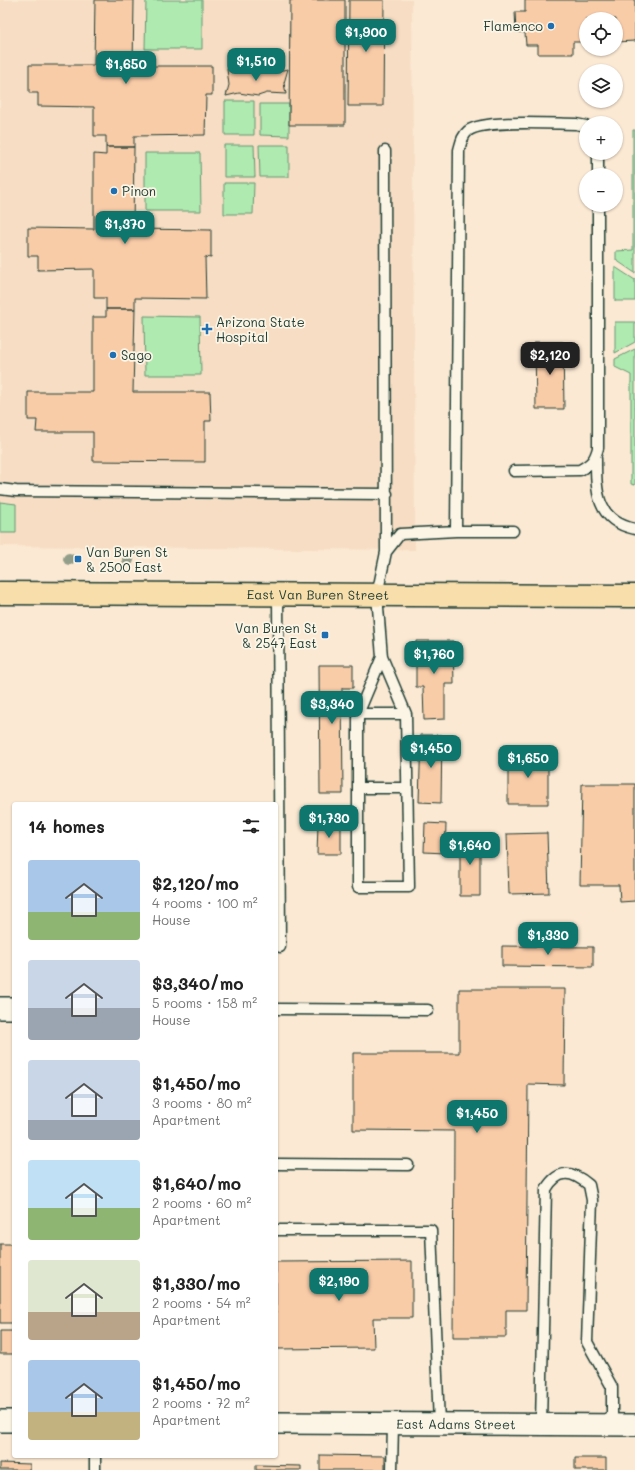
<!DOCTYPE html>
<html lang="en">
<head>
<meta charset="utf-8">
<style>
  body { margin:0; font-family:Mali,sans-serif; background:#f2f2f2; color:#222; height:100vh; display:flex; flex-direction:column; font-size:15px; white-space:nowrap }
  * { box-sizing:border-box; margin:0 }
  p { font-size:13px; color:#767676 }
  .icon { flex:none; width:22px; height:22px; fill:none; stroke:currentColor; stroke-width:2; stroke-linecap:round; stroke-linejoin:round }
  .map { position:relative; flex:1; overflow:hidden }
  .panel { position:absolute; left:12px; top:802px; width:266px; height:656px; display:flex; flex-direction:column; background:#fff; border-radius:4px; box-shadow:0 1px 3px #0004 }
  .panel>* { flex:none }
  .buttons { position:absolute; left:579px; top:12px; display:grid; gap:8px }
  .buttons a { display:grid; place-items:center; width:44px; height:44px; border-radius:50%; background:#fff; box-shadow:0 1px 3px #0004; font-size:20px }
  .price { position:absolute; translate:-50% -34px; padding:0 9px; border-radius:8px; background:#0f766e; color:#fff; font-size:13px; line-height:26px; filter:drop-shadow(0 1px 2px #0008) }
  .price::after { content:''; position:absolute; left:50%; top:24px; width:12px; height:9px; margin-left:-6px; background:inherit; clip-path:polygon(0 0,100% 0,50% 100%) }
  .price.active { background:#222; color:#fff }
  ul { padding:0; list-style:none }
  li { display:flex; align-items:center; gap:12px; height:100px; padding:0 16px }
  li span { display:grid; place-items:center; flex:none; width:112px; height:80px; border-radius:4px; color:#555 }
  li>.icon { margin-inline-start:auto }
  span .icon { width:48px; height:48px; fill:#fffc; stroke-width:1 }
  li b { font-size:17px }
  h2 { display:flex; justify-content:space-between; align-items:center; height:48px; padding:0 16px; font-size:17px }
  .map>svg:first-child { display:block }
</style>
</head>
<body>
<div class="map">
<svg width="635" height="1470" viewBox="0 0 635 1470">
  <rect width="100%" height="100%" fill="#fbe9d3"/>
  <filter id="ink" filterUnits="userSpaceOnUse"><feTurbulence type="fractalNoise" baseFrequency=".025" numOctaves="2"/><feDisplacementMap in="SourceGraphic" scale="8" xChannelSelector="R" yChannelSelector="G"/><feConvolveMatrix kernelMatrix="1 2 1 2 8 2 1 2 1" color-interpolation-filters="sRGB"/></filter>
  <g filter="url(#ink)">
    <path fill="#f6ddc3" d="M0 0H412L415 550 0 546Z"/>
    <path fill="#afeab0" stroke="#679472" d="M146 0H202V49H145Z
      M225 101H254V135H225Z
      M260 104H289V136L260 135Z
      M633 130H635V273L616 260V251L633 250Z
      M224 145H254L255 177H224Z
      M259 145H289V177H260Z
      M145 153H200L201 211H145Z
      M224 183H254L253 214H224Z
      M615 267 635 280V301H615Z
      M144 316 200 317 201 375H145Z
      M615 322H635V342L615 353Z
      M635 349V485L631 484V375L615 367V359Z
      M0 502 16 504V533H0Z"/>
    <path fill="#f9cca8" stroke="#1f3d34" d="M95 0H134L133 66H212V95H206L205 135 134 136V147H106V136H94V107L38 106V93H29V65H94Z
      M290 0H345V125H289Z
      M349 0H384L383 106H348Z
      M525 0H635V41L616 42V19H586V42H573V54H538V45H526L525 33 516 32 515 12H525Z
      M227 69 242 72 258 69 272 72 288 69 284 83 286 94 267 93 258 96 239 93 226 96 229 85Z
      M106 147H134L133 229 211 230V258L205 257 206 299 135 298V309H106V298H94V269L38 270V256H28V228L94 229V154L106 155Z
      M106 309H135L133 392H210L211 421H205V462L93 461V432H36L37 420H28V392H93V317H106Z
      M535 342H563L564 409H536Z
      M416 641H453L454 684H445V719L424 720 423 687H416Z
      M319 665H353V688H342L343 794H320Z
      M421 735H442L441 803 419 802Z
      M508 754H548V804H508Z
      M582 784H635V901L620 902 619 885H580Z
      M425 823 446 824 445 853 424 852Z
      M318 824H341V854H317Z
      M547 833 549 893 509 894 507 834Z
      M460 836 480 837V896H460Z
      M502 946 593 947V967L502 966Z
      M459 989H565L564 1085 528 1084 526 1310H506V1337H453L454 1131 353 1130V1053H459Z
      M0 1244H14V1323H0Z
      M412 1261V1318H373L374 1348 276 1349V1262Z
      M0 1331H14V1354H0Z
      M320 1455 385 1456V1470H320Z
      M575 1458H606V1470H575Z
      M0 1463 30 1464V1470H0Z
      M256 1465 301 1466V1470H256Z"/>
    <g fill="none" stroke-linecap="round" stroke-linejoin="round">
      <defs>
        <path id="lane" d="M385 151 386 552
          M598 175V153
          M596 459C596 491 596 521 635 529
          M514 471 580 470C591 464 595 460 598 448V205
          M0 489 16 491 387 494
          M513 531H456L459 150C461 143 462 136 468 131 483 119 554 124 576 124L586 126
          M278 595 280 947
          M358 714H406L409 887H358V714L382 657
          M406 714 382 657 377 595 386 552 400 534 456 531
          M358 788H407
          M276 1009 428 1010
          M276 1164 408 1165
          M276 1230H431L439 1424
          M541 1425 546 1189C559 1168 572 1171 589 1185L592 1200 587 1342 612 1387V1425
          M95 1470V1456
          M392 1470 393 1424"/>
        <g id="street">
          <path d="M0 1008H14"/>
          <path d="M0 1421H14"/>
          <path id="s1" d="M276 1423 635 1425"/>
        </g>
        <g id="primary">
          <path id="s2" d="M0 593 635 596"/>
        </g>
      </defs>
      <use href="#lane" stroke="#1f3d34" stroke-width="13"/>
      <use href="#street" stroke="#1f3d34" stroke-width="24"/>
      <use href="#primary" stroke="#1f3d34" stroke-width="25"/>
      <use href="#lane" stroke="#fcf5e5" stroke-width="10"/>
      <use href="#street" stroke="#fcf5e5" stroke-width="21"/>
      <use href="#primary" stroke="#f8deab" stroke-width="22"/>
    </g>
    <g fill="#929e89">
      <circle cx="69" cy="559" r="6"/>
      <circle cx="128" cy="560" r="6"/>
    </g>
  </g>
  <g fill="#1f6fb2" stroke="#fcf5e5" stroke-width="1.5">
    <circle cx="551" cy="26" r="4"/>
    <circle cx="114" cy="191" r="4"/>
    <path d="M205 323h4v4h4v4h-4v4h-4v-4h-4v-4h4z"/>
    <circle cx="113" cy="355" r="4"/>
    <rect x="74" y="555" width="8" height="8" rx="2"/>
    <rect x="321" y="631" width="8" height="8" rx="2"/>
  </g>
  <g text-anchor="middle" stroke-width="3.5" stroke-linejoin="round" paint-order="stroke">
    <g font-size="13" fill="#1f3d34" stroke="#fcf5e5" text-anchor="start">
      <text x="543" y="31" text-anchor="end">Flamenco</text>
      <text x="122" y="196">Pinon</text>
      <text x="216" y="327">Arizona State<tspan x="216" dy="15">Hospital</tspan></text>
      <text x="121" y="360">Sago</text>
      <text x="86" y="557">Van Buren St<tspan x="86" dy="15">&amp; 2500 East</tspan></text>
      <text x="317" y="633" text-anchor="end">Van Buren St<tspan x="317" dy="15">&amp; 2547 East</tspan></text>
    </g>
    <g font-size="13" fill="#1f3d34" stroke="#fcf5e5">
      <text dy="5" stroke="none"><textPath href="#s2" startOffset="318">East Van Buren Street</textPath></text>
      <text dy="5" stroke="none"><textPath href="#s1" startOffset="180">East Adams Street</textPath></text>
    </g>
  </g>
</svg>
<div class="buttons">
<a><svg class="icon" aria-label="locate" viewBox="0 0 24 24"><circle cx="12" cy="12" r="6"/><path d="M12 2v4M12 18v4M2 12h4M18 12h4"/></svg></a>
<a><svg class="icon" aria-label="layers" viewBox="0 0 24 24"><path d="M12 4l9 5-9 5-9-5zM3 14l9 5 9-5"/></svg></a>
<a>+</a>
<a>−</a>
</div>
<b class="price" style="left:366px;top:53px">$1,900</b>
<b class="price" style="left:256px;top:82px">$1,510</b>
<b class="price" style="left:126px;top:85px">$1,650</b>
<b class="price" style="left:125px;top:245px">$1,370</b>
<b class="price active" style="left:550px;top:376px">$2,120</b>
<b class="price" style="left:434px;top:675px">$1,760</b>
<b class="price" style="left:332px;top:725px">$3,340</b>
<b class="price" style="left:431px;top:769px">$1,450</b>
<b class="price" style="left:528px;top:779px">$1,650</b>
<b class="price" style="left:329px;top:839px">$1,730</b>
<b class="price" style="left:470px;top:866px">$1,640</b>
<b class="price" style="left:548px;top:956px">$1,330</b>
<b class="price" style="left:477px;top:1134px">$1,450</b>
<b class="price" style="left:339px;top:1302px">$2,190</b>
<section class="panel">
<h2>14 homes<svg class="icon" aria-label="filters" viewBox="0 0 24 24"><path d="M4 7h16M4 17h16"/><circle cx="9" cy="7" r="2"/><circle cx="15" cy="17" r="2"/></svg></h2>
<ul>
<li><span style="background:linear-gradient(#a9c7e8 65%,#8fb573 0)"><svg class="icon" aria-label="home" viewBox="0 0 24 24"><path d="M3 11l9-7 9 7M6 9v11h12V9"/></svg></span><div><b>$2,120/mo</b><p>4 rooms · 100 m²</p><p>House</p></div></li>
<li><span style="background:linear-gradient(#c9d6e8 60%,#9aa5b1 0)"><svg class="icon" aria-label="home" viewBox="0 0 24 24"><path d="M3 11l9-7 9 7M6 9v11h12V9"/></svg></span><div><b>$3,340/mo</b><p>5 rooms · 158 m²</p><p>House</p></div></li>
<li><span style="background:linear-gradient(#c9d6e8 75%,#9aa5b1 0)"><svg class="icon" aria-label="home" viewBox="0 0 24 24"><path d="M3 11l9-7 9 7M6 9v11h12V9"/></svg></span><div><b>$1,450/mo</b><p>3 rooms · 80 m²</p><p>Apartment</p></div></li>
<li><span style="background:linear-gradient(#bfe0f5 60%,#8fb573 0)"><svg class="icon" aria-label="home" viewBox="0 0 24 24"><path d="M3 11l9-7 9 7M6 9v11h12V9"/></svg></span><div><b>$1,640/mo</b><p>2 rooms · 60 m²</p><p>Apartment</p></div></li>
<li><span style="background:linear-gradient(#dfe7d0 65%,#b9a48a 0)"><svg class="icon" aria-label="home" viewBox="0 0 24 24"><path d="M3 11l9-7 9 7M6 9v11h12V9"/></svg></span><div><b>$1,330/mo</b><p>2 rooms · 54 m²</p><p>Apartment</p></div></li>
<li><span style="background:linear-gradient(#a9c7e8 65%,#c2b280 0)"><svg class="icon" aria-label="home" viewBox="0 0 24 24"><path d="M3 11l9-7 9 7M6 9v11h12V9"/></svg></span><div><b>$1,450/mo</b><p>2 rooms · 72 m²</p><p>Apartment</p></div></li>
</ul>
</section>
</div>
</body>
</html>
